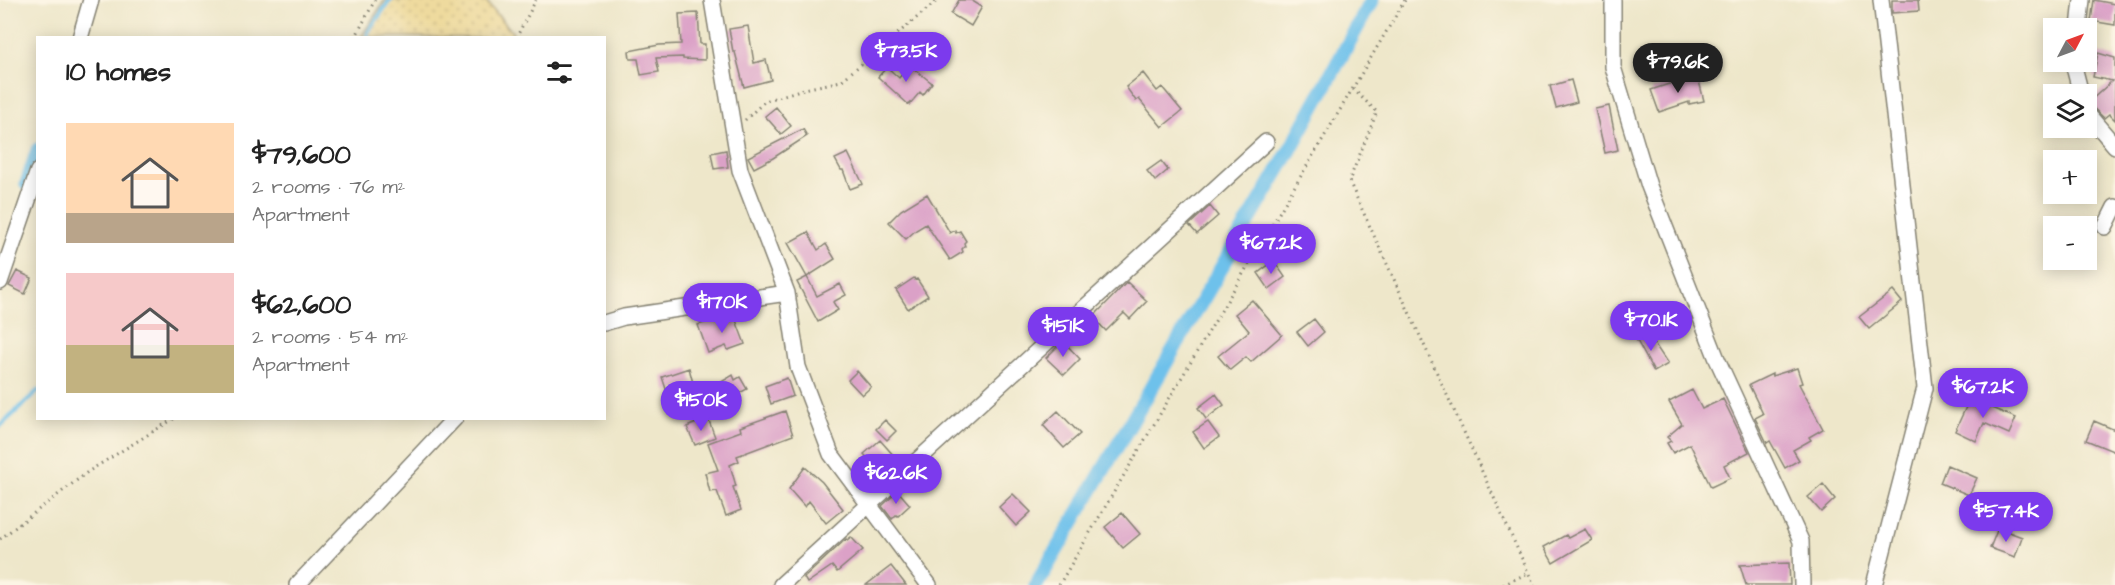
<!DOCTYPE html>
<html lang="en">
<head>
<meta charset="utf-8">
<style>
  body { margin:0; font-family:"Architects Daughter",sans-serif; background:#f6f6f6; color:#222; height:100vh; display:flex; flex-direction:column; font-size:22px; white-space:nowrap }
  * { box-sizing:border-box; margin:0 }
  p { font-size:20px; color:#767676 }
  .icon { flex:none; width:33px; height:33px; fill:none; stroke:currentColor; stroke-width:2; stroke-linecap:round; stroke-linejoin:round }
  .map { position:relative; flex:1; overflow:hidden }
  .details { position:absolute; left:36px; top:36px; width:570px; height:384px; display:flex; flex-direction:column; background:#fff; border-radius:0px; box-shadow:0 3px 15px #0003 }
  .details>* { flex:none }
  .needle { width:39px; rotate:49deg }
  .tools { position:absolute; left:2043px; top:18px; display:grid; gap:12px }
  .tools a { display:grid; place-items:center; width:54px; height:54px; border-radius:0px; background:#fff; box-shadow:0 3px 15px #0003; font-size:30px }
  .price { position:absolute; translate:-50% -51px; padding:0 14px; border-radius:21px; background:#7c3aed; color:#fff; font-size:20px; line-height:39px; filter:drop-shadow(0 2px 3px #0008) }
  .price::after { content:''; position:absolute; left:50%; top:36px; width:18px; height:14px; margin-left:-9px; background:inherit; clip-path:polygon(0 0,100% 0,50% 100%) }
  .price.selected { background:#222; color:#fff }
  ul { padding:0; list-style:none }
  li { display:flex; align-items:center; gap:18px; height:150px; padding:0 30px }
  li span { display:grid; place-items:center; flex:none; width:168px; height:120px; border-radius:0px; color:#555 }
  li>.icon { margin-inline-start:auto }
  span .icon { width:72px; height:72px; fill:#fffc; stroke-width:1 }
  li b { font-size:26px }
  h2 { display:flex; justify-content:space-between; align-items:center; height:72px; padding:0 30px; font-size:26px }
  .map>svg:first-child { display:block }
</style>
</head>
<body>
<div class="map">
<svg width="2115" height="585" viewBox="0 0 2115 585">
  <defs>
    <pattern id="sand-dots" width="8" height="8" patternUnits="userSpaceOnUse" patternTransform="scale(1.5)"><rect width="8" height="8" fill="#eeda9e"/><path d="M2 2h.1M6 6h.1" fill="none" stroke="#ccba88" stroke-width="1.8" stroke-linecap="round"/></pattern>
  </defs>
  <rect width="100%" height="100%" fill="#fcf5e5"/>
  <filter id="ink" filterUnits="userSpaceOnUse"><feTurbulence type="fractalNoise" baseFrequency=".0167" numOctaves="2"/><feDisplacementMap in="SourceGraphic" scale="12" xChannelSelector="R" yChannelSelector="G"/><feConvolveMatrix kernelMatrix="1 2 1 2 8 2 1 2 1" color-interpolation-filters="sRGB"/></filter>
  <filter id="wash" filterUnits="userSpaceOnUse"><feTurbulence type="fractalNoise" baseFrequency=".008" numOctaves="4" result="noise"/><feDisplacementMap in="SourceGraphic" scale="24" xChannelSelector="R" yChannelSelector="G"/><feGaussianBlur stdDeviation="1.35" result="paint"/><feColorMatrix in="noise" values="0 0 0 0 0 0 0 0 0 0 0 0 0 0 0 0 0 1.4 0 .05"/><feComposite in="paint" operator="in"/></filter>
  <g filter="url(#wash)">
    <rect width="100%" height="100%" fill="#eee7ca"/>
    <path fill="url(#sand-dots)" stroke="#857b5d" stroke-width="1.5" d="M385 0H485L513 33 511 38 361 37Z"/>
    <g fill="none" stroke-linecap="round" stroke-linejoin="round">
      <path stroke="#6ec1eb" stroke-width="4.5" d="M367 38 368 32 390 0
        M0 426 38 391"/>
      <path stroke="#6ec1eb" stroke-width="15" d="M27 184 38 150
        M1036 585 1289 152 1372 0"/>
    </g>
    <g id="blocks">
      <path fill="#dba1c7" d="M959 0H971L982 7 971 26 951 14Z
        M1892 0H1918L1919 11 1892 13Z
        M2094 0 2115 4V25L2091 21Z
        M698 13 700 44H705V60L683 59V57L656 58 659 72 641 75 638 59H630L629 51 659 45 681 44 679 14Z
        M748 26 754 63 766 60 771 80 744 87 735 52H733L729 29Z
        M2098 53 2115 58V120L2109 114 2104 118 2088 103 2112 81 2093 77Z
        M909 65 932 83 923 95 920 92 909 105 878 77 887 67 899 78Z
        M1143 73 1157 91 1162 87 1182 111 1162 127 1139 99 1136 101 1126 87Z
        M1693 76 1695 82 1699 81 1704 101 1689 104V102L1659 112 1651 90Z
        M1571 80 1577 102 1556 108 1550 86Z
        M1609 106 1618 150 1605 153 1595 109Z
        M776 107 791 126 781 134 765 116Z
        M803 129 807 136 773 158 754 168 748 157Z
        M726 150 728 167 714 169 711 153Z
        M848 153 863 184 850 189 843 170H841L835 159Z
        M1161 161 1168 170 1155 181 1147 171Z
        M927 194 950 233 955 230 956 233 960 231 966 241 964 243 965 246 962 249 963 252 950 260 926 224 916 230 906 239 889 222 901 210Z
        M1210 206 1218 216 1197 234 1189 225Z
        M808 232 818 250 826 244 835 259 807 277 788 243Z
        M1274 261 1285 277 1269 289 1258 273Z
        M17 271 32 278 25 294 9 286Z
        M807 277 817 296 840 284 846 295 833 302 838 310 818 322 797 282Z
        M914 278 915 280 917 279 928 296 908 309 896 290Z
        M1127 282 1147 301 1130 319 1124 313 1106 331 1093 317Z
        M1893 291 1902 302 1869 329 1859 317Z
        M1252 300 1282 335 1251 362 1246 357 1230 370 1218 356 1249 331 1235 314Z
        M734 315 745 344 728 350 726 346 708 353 698 325 713 320 714 322Z
        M1314 319 1324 332 1308 346 1297 332Z
        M1646 331 1668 364 1654 372 1635 337Z
        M1063 341 1080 359 1064 375 1046 358Z
        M689 368 693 383 667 392 662 377Z
        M1797 368 1802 383 1799 384 1823 429 1809 437 1811 440 1793 450 1799 460 1785 468 1770 441 1767 443 1755 418 1763 414 1749 385 1772 374V376Z
        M857 371 871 387 862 395 848 380Z
        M733 375 735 380 740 377 747 389 727 400 718 384Z
        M787 378 793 396 771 404 765 386Z
        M1692 390 1702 409 1723 399 1749 452 1724 465 1730 478 1711 487 1690 444 1673 453 1667 443 1671 441 1667 437 1682 424 1669 402Z
        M1216 394 1224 405 1206 419 1198 408Z
        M1972 394 1991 403 1989 407 2016 418 2009 434 1984 423 1976 441 1955 431Z
        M785 411 793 435 737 456 739 461 730 465 736 486 733 487 741 510 726 516 717 491 710 492 705 473 718 470 708 443 741 431 740 427Z
        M1058 411 1080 434 1064 448 1043 425Z
        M708 418 715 437 695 445 687 427Z
        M885 420 896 431 887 440 876 429Z
        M2094 421 2115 430V452L2086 440Z
        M1208 422 1219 437 1204 448 1193 432Z
        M880 440 895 457 879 471 864 454Z
        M1947 465 1977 478 1969 495 1940 483Z
        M805 467 822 482 843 509 826 523 809 501 805 507 789 489Z
        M1823 484 1835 499 1821 512 1808 497Z
        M898 491 910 505 898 516 896 515 892 519 882 506Z
        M1013 494 1031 512 1016 526 999 507Z
        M1122 513 1140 534 1123 548 1105 527Z
        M1998 528 2022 537 2015 557 1990 548Z
        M1585 529 1592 540 1553 563 1544 547 1566 535 1568 538Z
        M851 537 863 550 837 572 832 566 807 583 804 578 846 539 847 540Z
        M1789 563 1790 585H1746L1740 565Z
        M891 566 906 585H866Z"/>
    </g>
  </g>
  <g filter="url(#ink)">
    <use href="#blocks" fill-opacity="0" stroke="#858273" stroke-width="1.5"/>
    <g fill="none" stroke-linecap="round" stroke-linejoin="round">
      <defs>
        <path id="minor" d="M712 0 740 170 787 293 798 367 831 454 929 585
          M1613 0V67L1649 186 1717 359 1801 541 1802 585
          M2079 28 2082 0
          M80 38 91 0
          M2075 62 2074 67 2081 94
          M2086 112 2115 146
          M2105 227 2115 207
          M0 282 38 171
          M604 323 624 317 787 293
          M297 585 455 418
          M781 585 1266 142
          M1874 585 1925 388 1881 0"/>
      </defs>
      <use href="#minor" stroke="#858273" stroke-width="18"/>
      <path stroke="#858273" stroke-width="3" stroke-dasharray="1.5 4.5" stroke-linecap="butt" d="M355 38 375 0
        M516 38 536 0
        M1353 89 1377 112 1349 181 1534 585
        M745 120 765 101 800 90 841 81 938 0
        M0 539 89 471 175 418
        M1059 585 1405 0
        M1503 585 1528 573"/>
      <use href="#minor" stroke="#fff" stroke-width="15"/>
    </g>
  </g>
</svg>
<div class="tools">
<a><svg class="needle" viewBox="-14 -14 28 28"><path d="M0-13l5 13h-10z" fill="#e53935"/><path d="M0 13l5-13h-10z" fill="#767676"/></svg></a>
<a><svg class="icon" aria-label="layers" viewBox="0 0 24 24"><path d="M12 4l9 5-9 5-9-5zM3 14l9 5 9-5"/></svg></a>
<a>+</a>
<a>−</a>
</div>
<b class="price" style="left:906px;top:83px">$73.5K</b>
<b class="price selected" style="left:1678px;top:94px">$79.6K</b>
<b class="price" style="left:1271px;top:275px">$67.2K</b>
<b class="price" style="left:722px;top:334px">$170K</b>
<b class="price" style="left:1651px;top:352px">$70.1K</b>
<b class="price" style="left:1063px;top:358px">$151K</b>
<b class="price" style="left:1983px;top:419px">$67.2K</b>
<b class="price" style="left:701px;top:432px">$150K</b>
<b class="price" style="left:896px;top:505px">$62.6K</b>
<b class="price" style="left:2006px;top:543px">$57.4K</b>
<section class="details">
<h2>10 homes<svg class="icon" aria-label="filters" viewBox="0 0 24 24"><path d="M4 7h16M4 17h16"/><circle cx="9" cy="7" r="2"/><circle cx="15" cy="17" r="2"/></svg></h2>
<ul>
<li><span style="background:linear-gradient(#ffd9b3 75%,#b9a48a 0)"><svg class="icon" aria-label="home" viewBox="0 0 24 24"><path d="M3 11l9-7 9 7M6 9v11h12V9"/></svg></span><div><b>$79,600</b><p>2 rooms · 76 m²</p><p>Apartment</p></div></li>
<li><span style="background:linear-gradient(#f6c9c9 60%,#c2b280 0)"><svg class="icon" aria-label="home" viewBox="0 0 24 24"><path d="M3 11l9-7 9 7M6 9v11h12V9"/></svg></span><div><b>$62,600</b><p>2 rooms · 54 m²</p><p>Apartment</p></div></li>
</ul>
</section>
</div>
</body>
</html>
